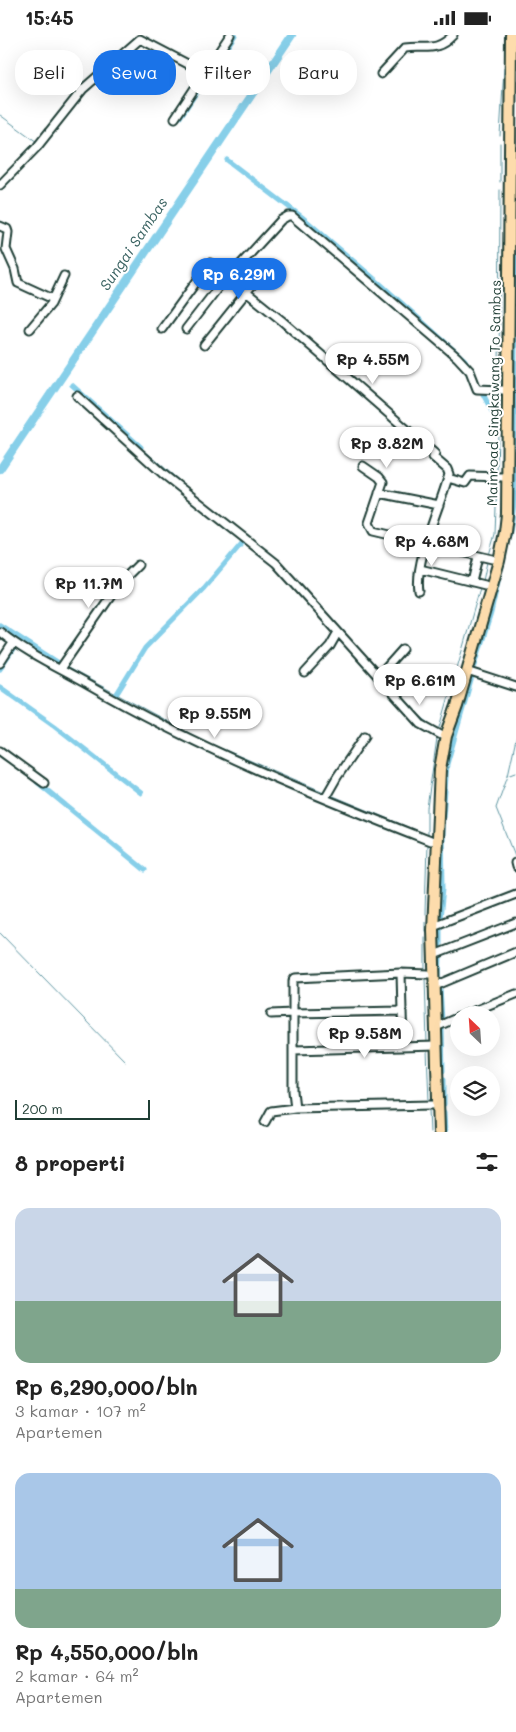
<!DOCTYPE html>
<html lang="id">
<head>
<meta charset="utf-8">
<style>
  body { margin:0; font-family:Mali,sans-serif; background:#f6f6f6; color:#222; height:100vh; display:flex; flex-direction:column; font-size:19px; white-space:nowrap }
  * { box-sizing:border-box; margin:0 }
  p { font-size:16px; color:#767676 }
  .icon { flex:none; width:28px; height:28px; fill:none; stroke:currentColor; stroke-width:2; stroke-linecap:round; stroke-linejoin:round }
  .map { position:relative; height:1097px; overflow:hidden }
  .sheet { display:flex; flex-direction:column; background:#fff; flex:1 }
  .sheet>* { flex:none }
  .guide { position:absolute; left:15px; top:15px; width:486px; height:45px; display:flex; gap:10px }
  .needle { width:32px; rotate:335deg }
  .buttons { position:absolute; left:450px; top:971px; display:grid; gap:10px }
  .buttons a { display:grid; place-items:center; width:50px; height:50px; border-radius:50%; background:#fff; box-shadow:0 5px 20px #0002; font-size:25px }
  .scale { position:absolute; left:15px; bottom:12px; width:135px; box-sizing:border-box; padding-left:5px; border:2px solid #1f3d34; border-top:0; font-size:14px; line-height:18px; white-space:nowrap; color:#1f3d34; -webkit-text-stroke:4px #fff; paint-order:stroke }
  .price { position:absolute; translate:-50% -42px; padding:0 11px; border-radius:18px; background:#fff; color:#222; font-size:16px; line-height:32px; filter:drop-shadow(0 1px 2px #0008) }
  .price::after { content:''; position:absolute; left:50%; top:30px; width:15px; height:11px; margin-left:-8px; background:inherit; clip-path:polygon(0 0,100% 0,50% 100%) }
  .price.selected { background:#1a73e8; color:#fff }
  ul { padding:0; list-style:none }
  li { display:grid; align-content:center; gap:10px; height:265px; padding:0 15px }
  li span { display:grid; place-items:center; height:155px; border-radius:15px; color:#555 }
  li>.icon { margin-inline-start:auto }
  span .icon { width:90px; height:90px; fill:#fffc; stroke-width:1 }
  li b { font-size:21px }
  h2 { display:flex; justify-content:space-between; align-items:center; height:60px; padding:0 15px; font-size:21px }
  .pill { padding:0 18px; border-radius:20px; background:#fff; box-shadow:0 5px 20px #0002; font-size:18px; line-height:45px }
  .pill.selected { background:#1a73e8; color:#fff }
  .status { display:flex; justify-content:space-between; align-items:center; height:35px; padding:0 25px; background:#fff; direction:ltr }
  .status svg { height:14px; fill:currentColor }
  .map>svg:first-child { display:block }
</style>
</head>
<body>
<div class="status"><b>15:45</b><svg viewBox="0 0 49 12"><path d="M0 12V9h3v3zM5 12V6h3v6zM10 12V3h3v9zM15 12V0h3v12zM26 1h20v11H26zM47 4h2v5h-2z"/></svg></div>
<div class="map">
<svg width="516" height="1097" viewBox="0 0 516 1097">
  <rect width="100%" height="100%" fill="#fff"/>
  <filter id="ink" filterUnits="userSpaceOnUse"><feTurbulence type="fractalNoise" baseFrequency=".02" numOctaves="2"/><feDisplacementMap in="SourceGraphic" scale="10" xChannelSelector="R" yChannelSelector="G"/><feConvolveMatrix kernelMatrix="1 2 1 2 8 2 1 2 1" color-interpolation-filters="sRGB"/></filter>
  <g filter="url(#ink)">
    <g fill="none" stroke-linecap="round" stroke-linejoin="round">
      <path stroke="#5d95a1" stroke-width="1" d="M116 21 137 0
        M65 71 79 53
        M0 80 37 107
        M500 101 504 33
        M500 147V108
        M499 351 500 155
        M144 415 189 454 260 511
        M497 438 499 359
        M489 520 495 499 497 445
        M279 526 298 547
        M483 546 487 527
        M124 550 130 544
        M83 607 99 583
        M66 632 204 706 324 757
        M415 677 439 696 480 553
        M516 704 508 740 516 737
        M508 740 496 773 516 823
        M331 760 427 800V773L437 703
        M333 763 371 779
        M425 879 427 809
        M425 896V887
        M0 898 125 1026
        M425 935V903
        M425 942 427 1007
        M474 980 490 973
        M442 985 516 954
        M441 994 459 987
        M427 1015 429 1066
        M429 1074 430 1097"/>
      <path stroke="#87cfe9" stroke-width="5" d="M180 82 235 0
        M227 125 302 182 385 253 465 325 468 331
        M72 350 141 412
        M483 359 498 388
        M509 502C514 478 516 455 514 431L516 198
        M0 590 59 628
        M0 634 18 607
        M473 636 491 578 499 542
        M0 652 55 691 141 758
        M116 660 145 613 204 553 243 507
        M37 747 145 835
        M440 884 443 853 442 795 447 729 472 642
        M440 914V892
        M439 944 440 922
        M440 952 442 986
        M442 993 443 1036
        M444 1044V1069
        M444 1077 445 1097"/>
      <path stroke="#87cfe9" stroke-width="8" d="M0 434 292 0"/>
      <defs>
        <path id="minor" d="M381 39 405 13C425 10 436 18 453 0
          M175 83 230 0
          M0 150 37 112 83 54 140 4 205 38
          M0 191 7 194 8 197 6 214 15 234 18 248 53 264
          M229 242 281 185 288 181H292L457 322 470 336 477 354 502 355
          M30 294 51 269 64 241
          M162 294 210 228 281 285 435 419 433 422 447 434 449 439C441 470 414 526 419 556
          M186 294 227 241
          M204 310 253 249
          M77 361 163 439 276 528 421 689 441 700
          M363 431 379 442 383 447 369 488 373 496 492 524
          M448 443 465 448 470 441 502 442
          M379 458 439 470
          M420 534 485 550
          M472 547 478 522
          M0 597C27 619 58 633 88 650 197 713 313 760 430 806
          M0 628 13 608
          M60 634 110 562 129 539 138 530
          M467 636 516 652
          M305 638 330 611 338 597
          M378 642 403 614
          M0 716 44 748
          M325 763 337 742 365 701
          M516 828H515L516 832
          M433 891 516 859
          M434 920 516 888
          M435 951 516 917
          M402 976 403 1011
          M271 979 293 978V946L295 943 401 938
          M464 980 516 959
          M436 992 459 982
          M294 1015 436 1011
          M295 1073 432 1070
          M265 1087 271 1076 295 1073 293 1056V978L402 976 401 938 428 939"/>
        <path id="highway" d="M439 1097 433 895 440 734 446 701 457 671 499 526 505 497 507 479 511 0"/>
      </defs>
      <use href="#minor" stroke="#1f3d34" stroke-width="11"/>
      <use href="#highway" stroke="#1f3d34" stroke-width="14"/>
      <use href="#minor" stroke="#fff" stroke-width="7"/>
      <use href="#highway" stroke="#fddcac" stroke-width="10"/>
    </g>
  </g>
  <g text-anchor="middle" stroke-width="4" stroke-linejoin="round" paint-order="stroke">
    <g font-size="14" fill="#1f3d34" stroke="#fff">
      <text transform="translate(494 358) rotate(-89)" y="5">Mainroad Singkawang To Sambas</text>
    </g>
    <g font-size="15" font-style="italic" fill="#396261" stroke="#fff">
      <text transform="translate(134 209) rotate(-56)" y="5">Sungai Sambas</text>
    </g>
  </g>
</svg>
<div class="buttons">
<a><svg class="needle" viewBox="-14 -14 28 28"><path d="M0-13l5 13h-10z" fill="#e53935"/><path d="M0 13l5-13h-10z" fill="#767676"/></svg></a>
<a><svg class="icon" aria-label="layers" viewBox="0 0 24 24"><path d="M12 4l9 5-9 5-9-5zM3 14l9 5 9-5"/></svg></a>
</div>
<div class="scale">200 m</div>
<b class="price selected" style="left:239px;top:265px">Rp 6.29M</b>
<b class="price" style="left:373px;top:350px">Rp 4.55M</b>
<b class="price" style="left:387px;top:434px">Rp 3.82M</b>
<b class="price" style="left:432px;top:532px">Rp 4.68M</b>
<b class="price" style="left:89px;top:574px">Rp 11.7M</b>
<b class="price" style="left:420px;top:671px">Rp 6.61M</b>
<b class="price" style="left:215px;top:704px">Rp 9.55M</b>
<b class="price" style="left:365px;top:1024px">Rp 9.58M</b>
<div class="guide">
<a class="pill">Beli</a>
<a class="pill selected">Sewa</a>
<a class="pill">Filter</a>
<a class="pill">Baru</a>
</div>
</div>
<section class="sheet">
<h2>8 properti<svg class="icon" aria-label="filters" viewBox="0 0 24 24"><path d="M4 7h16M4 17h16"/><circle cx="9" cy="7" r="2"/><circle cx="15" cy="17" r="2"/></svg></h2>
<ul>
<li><span style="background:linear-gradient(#c9d6e8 60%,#7fa58c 0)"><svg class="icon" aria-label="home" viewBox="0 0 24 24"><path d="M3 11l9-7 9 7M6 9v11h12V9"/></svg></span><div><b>Rp 6,290,000/bln</b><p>3 kamar · 107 m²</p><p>Apartemen</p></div></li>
<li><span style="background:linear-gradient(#a9c7e8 75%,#7fa58c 0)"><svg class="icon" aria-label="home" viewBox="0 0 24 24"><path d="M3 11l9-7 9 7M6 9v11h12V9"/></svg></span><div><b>Rp 4,550,000/bln</b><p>2 kamar · 64 m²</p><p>Apartemen</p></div></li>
</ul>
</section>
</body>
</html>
